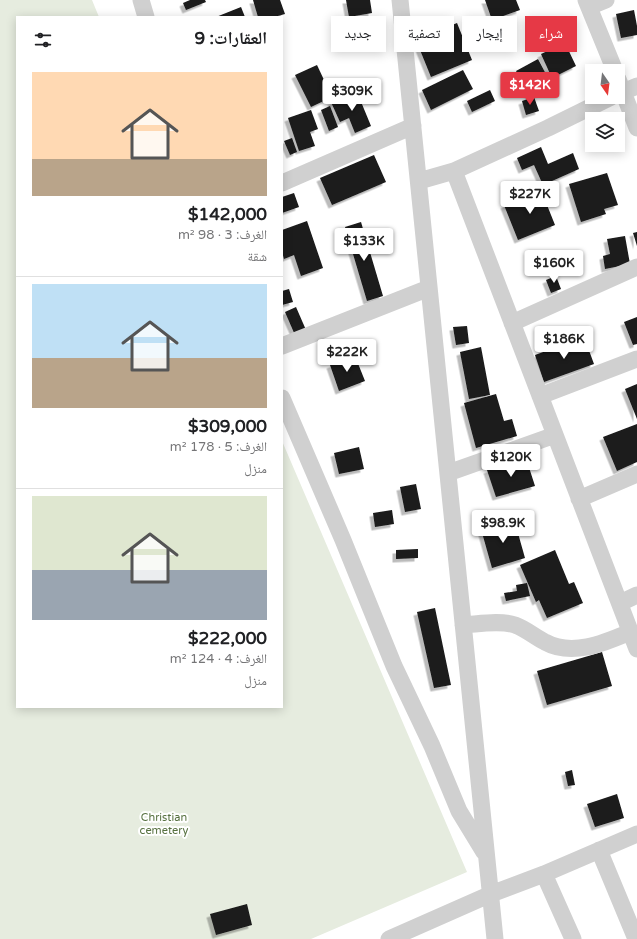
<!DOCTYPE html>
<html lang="ar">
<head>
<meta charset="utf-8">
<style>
  body { margin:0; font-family:"Varela Round","Noto Naskh Arabic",sans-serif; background:#f2f2f2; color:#202124; direction:rtl; height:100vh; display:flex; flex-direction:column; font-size:15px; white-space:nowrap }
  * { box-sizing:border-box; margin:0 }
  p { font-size:13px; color:#757577 }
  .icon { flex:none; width:22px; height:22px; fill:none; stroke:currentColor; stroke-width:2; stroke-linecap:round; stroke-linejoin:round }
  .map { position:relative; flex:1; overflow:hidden; direction:ltr }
  .details { position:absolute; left:16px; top:16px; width:267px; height:692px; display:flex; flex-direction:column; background:#fff; border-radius:0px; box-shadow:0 2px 10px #0003; direction:rtl }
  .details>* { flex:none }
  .hud { position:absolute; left:295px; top:16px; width:282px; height:36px; direction:rtl; display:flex; gap:8px }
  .needle { width:26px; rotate:166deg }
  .buttons { position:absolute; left:585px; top:64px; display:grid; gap:8px }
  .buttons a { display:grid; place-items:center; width:40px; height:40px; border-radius:0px; background:#fff; box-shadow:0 2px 10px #0003; font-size:20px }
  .price { position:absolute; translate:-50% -34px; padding:0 9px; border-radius:4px; background:#fff; color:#222; font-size:13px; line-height:26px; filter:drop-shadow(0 1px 2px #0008) }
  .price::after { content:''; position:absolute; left:50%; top:24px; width:12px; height:9px; margin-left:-6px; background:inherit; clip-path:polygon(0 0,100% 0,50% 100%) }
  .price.selected { background:#e63946; color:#fff }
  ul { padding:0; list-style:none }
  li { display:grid; align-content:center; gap:8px; height:212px; padding:0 16px }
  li+li { border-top:1px solid #e0e0e0 }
  li span { display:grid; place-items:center; height:124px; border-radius:0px; color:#555 }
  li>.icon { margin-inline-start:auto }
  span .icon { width:72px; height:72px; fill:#fffc; stroke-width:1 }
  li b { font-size:17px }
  h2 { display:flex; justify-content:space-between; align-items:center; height:48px; padding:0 16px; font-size:17px }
  .tag { padding:0 14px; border-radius:0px; background:#fff; box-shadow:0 2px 10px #0003; font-size:14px; line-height:36px }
  .tag.selected { background:#e63946; color:#fff }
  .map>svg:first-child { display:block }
</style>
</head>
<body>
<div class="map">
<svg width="637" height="939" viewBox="0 0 637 939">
  <defs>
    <filter id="shadow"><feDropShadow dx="-3.5" dy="3.5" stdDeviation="0" flood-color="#0004"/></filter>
  </defs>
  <rect width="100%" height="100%" fill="#fff"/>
  <path fill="#e6ecdf" d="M0 0H92L99 17H17V707H282V441L467 872 311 939H0Z"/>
  <path fill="#1a1a1a" filter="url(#shadow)" d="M190 0H205L206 2 186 10 183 3Z
    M253 0H280L285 14 274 17H258Z
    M346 0H370L372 13 349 17Z
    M485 0H516L520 10 492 20Z
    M241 7 245 17H216Z
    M634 10 637 26V35L621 38 616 14Z
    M457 23 472 60 431 77 416 40Z
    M565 43 576 66 552 78 541 54Z
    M538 59 548 78 526 90 516 71Z
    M317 65 332 97 311 107 295 75Z
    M463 70 473 89 431 110 422 90Z
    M490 90 495 101 472 112 467 101Z
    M357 92 371 126 355 133 349 118 340 122 331 102Z
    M534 97 539 111 526 115 522 101Z
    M330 106 338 127 329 131 321 110Z
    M311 110 318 129 310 132 315 146 299 151 288 118Z
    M292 138 297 152 290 155 284 141Z
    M541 147 548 164 573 153 579 169 543 185 534 165 522 170 517 158Z
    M374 155 386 182 332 205 320 178Z
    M607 173 618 205 604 209 606 214 581 222 569 184Z
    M541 190 555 225 518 240 504 205Z
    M294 193 299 207 282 213V197Z
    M307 221 323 268 301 276 294 255 284 259 282 252V230Z
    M361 222 383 296 367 301 345 227Z
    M637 232V246L633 233Z
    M625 236 630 264 605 269 603 256 610 254 607 239Z
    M556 276 561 289 551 293 546 280Z
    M289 289 293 302 282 305V291Z
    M296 307 306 330 295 335 285 312Z
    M637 317V344L633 345 624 322Z
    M467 326 469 343 456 345 453 327Z
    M584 337 594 364 544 382 535 355Z
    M481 347 490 395 469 399 460 352Z
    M355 356 365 381 339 391 330 365Z
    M637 384V419L625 389Z
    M496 394 504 421 512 419 517 436 476 448 464 403Z
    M637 424V462L617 471 603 437Z
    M359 447 364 469 339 474 334 453Z
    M526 458 535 486 496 497 487 470Z
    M416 484 421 509 405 512 400 487Z
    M392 510 394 524 375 527 373 513Z
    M514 519 525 558 492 568 481 529Z
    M418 549V558L396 559V550Z
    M555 550 569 584 574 582 583 603 547 618 539 600 536 602 520 565Z
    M527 583 530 596 506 601 504 593 517 591 516 585Z
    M435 608 451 685 434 688 417 612Z
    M602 652 612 686 547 705 537 671Z
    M572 770 575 785 568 786 565 772Z
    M617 794 624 818 595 827 587 804Z
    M247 904 252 925 216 935 210 914Z"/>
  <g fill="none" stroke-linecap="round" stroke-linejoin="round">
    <path stroke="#d0d0d0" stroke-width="17" d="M141 0 146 17
      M400 0 495 939
      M586 0 615 71
      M589 7 606 0
      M618 79 637 128
      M618 94 637 86
      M454 171 548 128 611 97
      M419 181 454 171 637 649
      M282 183 413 126
      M512 323 637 267
      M282 346 429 288
      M540 396 637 359
      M282 398 343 540 394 666 432 746 459 811 484 852
      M448 473 555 435
      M579 499 637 474
      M620 603 637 595
      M463 625C479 624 500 620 515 625 526 629 535 637 545 642 572 657 604 643 630 632
      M599 850 636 939
      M544 874 573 939
      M389 939 491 894 544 874 637 834"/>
  </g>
  <g text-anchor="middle" stroke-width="4" stroke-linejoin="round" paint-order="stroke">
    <g font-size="11" fill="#56703f" stroke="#fff">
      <text x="164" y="821">Christian<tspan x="164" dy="13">cemetery</tspan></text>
    </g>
  </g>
</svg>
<div class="buttons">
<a><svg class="needle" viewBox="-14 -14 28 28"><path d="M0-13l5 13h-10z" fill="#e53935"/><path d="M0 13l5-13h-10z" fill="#757577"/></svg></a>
<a><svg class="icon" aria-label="layers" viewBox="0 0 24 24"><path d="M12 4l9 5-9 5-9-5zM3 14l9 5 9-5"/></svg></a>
</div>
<b class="price selected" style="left:530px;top:106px">$142K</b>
<b class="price" style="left:352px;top:112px">$309K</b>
<b class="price" style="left:530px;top:215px">$227K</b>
<b class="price" style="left:364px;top:262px">$133K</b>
<b class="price" style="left:554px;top:284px">$160K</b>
<b class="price" style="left:564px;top:360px">$186K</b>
<b class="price" style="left:347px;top:373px">$222K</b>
<b class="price" style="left:511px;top:478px">$120K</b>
<b class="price" style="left:503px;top:544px">$98.9K</b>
<div class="hud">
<a class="tag selected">شراء</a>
<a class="tag">إيجار</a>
<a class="tag">تصفية</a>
<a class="tag">جديد</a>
</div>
<section class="details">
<h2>العقارات: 9<svg class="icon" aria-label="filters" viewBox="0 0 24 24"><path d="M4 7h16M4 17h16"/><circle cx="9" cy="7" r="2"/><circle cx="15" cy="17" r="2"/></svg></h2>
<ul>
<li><span style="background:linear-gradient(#ffd9b3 70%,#b9a48a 0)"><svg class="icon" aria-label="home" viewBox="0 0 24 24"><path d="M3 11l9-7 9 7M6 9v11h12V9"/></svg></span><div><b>$142,000</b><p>الغرف: 3 · 98 m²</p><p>شقة</p></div></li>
<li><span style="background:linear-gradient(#bfe0f5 60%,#b9a48a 0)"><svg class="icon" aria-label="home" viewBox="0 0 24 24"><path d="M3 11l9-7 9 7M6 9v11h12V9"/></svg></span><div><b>$309,000</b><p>الغرف: 5 · 178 m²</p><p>منزل</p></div></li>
<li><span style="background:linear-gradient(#dfe7d0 60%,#9aa5b1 0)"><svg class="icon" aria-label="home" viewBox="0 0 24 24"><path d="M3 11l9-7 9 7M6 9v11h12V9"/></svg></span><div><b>$222,000</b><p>الغرف: 4 · 124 m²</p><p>منزل</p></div></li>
</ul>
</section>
</div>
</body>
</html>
